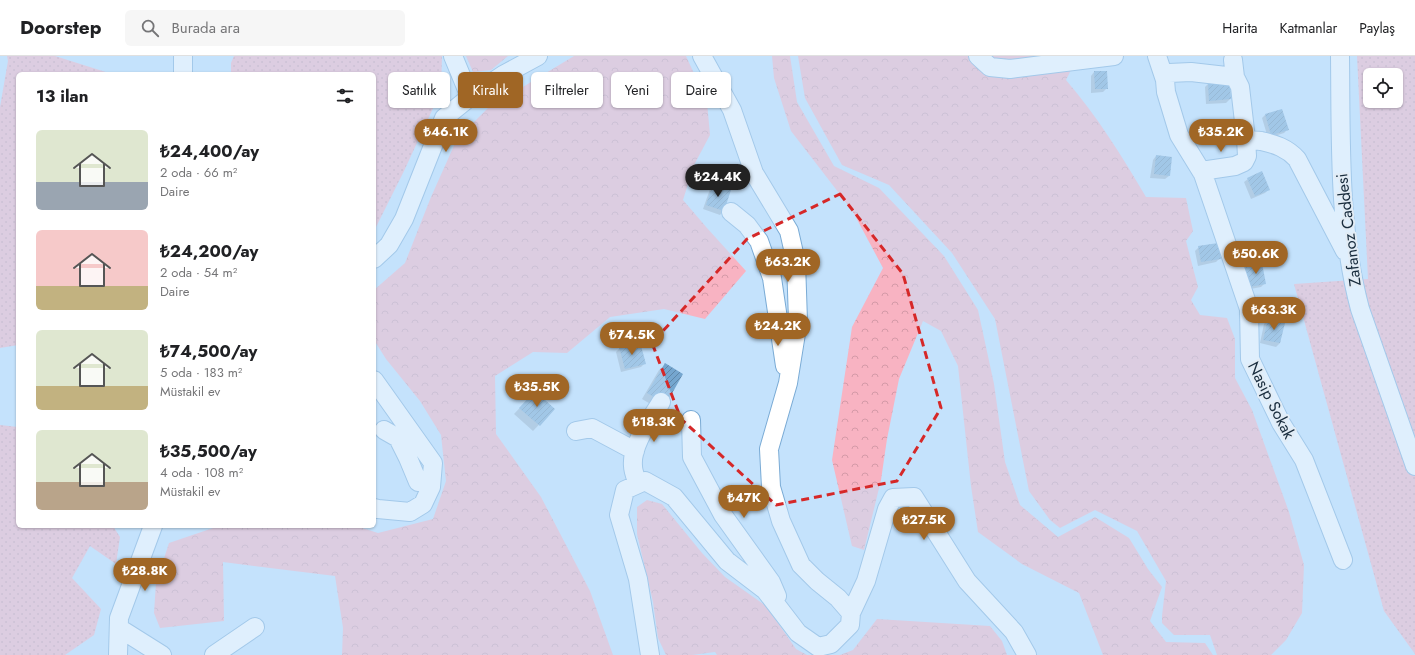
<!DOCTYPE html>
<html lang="tr">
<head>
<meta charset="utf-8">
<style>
  body { margin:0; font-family:Jost,sans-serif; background:#f6f6f6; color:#202124; height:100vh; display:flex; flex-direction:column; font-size:15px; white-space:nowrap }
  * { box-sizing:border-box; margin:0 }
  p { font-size:13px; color:#757577 }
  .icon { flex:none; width:22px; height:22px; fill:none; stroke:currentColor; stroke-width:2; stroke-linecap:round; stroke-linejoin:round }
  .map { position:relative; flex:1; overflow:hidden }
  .details { position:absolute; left:16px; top:16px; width:360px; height:456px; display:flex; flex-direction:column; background:#fff; border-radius:6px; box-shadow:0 1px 3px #0004 }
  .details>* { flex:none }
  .top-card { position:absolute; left:388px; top:16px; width:380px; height:36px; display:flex; gap:8px }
  .controls { position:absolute; left:1363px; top:12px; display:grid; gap:8px }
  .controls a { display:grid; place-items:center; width:40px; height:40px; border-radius:6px; background:#fff; box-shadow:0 1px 3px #0004; font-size:20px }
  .price { position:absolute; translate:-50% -34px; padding:0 9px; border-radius:14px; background:#a06625; color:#fff; font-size:13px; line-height:26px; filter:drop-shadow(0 1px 2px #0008) }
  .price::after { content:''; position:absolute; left:50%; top:24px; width:12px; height:9px; margin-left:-6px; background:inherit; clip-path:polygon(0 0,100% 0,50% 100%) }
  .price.current { background:#222; color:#fff }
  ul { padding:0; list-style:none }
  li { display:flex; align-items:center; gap:12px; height:100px; padding:0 20px }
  li span { display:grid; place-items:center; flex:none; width:112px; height:80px; border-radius:6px; color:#555 }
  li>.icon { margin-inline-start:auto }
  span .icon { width:48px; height:48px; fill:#fffc; stroke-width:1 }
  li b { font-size:17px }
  h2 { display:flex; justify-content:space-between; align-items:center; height:48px; padding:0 20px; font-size:17px }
  .chip { padding:0 14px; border-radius:6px; background:#fff; box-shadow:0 1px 3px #0004; font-size:14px; line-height:36px }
  .chip.current { background:#a06625; color:#fff }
  header { display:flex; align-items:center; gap:24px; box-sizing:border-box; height:56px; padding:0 20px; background:#fff; border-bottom:1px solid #e0e0e0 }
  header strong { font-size:19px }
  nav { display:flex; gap:22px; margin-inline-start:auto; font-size:14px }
  .search { width:280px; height:36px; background:#f6f6f6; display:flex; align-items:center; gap:10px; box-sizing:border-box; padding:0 14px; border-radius:6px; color:#757577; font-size:15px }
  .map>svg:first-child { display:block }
</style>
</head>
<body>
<header>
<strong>Doorstep</strong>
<div class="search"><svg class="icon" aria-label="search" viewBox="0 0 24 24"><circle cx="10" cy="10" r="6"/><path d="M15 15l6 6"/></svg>Burada ara</div>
<nav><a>Harita</a><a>Katmanlar</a><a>Paylaş</a></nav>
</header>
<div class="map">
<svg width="1415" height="599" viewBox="0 0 1415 599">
  <defs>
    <pattern id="forest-crowns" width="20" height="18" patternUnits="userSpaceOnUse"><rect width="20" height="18" fill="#f8b3c2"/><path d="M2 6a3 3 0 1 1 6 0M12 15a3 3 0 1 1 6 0" fill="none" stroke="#d49aa8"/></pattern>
    <pattern id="park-dots" width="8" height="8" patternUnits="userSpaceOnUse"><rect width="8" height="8" fill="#f8b3c2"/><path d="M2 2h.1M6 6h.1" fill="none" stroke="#d49aa8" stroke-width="1.8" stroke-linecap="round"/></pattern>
    <pattern id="building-hatch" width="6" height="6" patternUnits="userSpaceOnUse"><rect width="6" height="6" fill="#75a6cf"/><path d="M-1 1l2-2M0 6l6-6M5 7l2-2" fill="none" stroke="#5f87a9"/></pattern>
  </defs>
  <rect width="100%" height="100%" fill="#c4e2fc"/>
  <path fill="url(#forest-crowns)" d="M466 0H508L491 14 473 16Z
    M574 0H686L707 46 710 79 694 109 683 144 707 172 746 215 705 263 664 253 610 261 567 297 533 296 495 320 496 378 541 441 590 535 613 599H342L343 572 335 520 223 506 224 565 160 572 154 557 156 527 169 487 219 470H356L378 477 433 463 446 425 441 379 420 345 386 303 374 284V234L405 207 431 141 457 83 488 52Z
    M772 0H790L797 46 834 110 879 132 944 200 978 254 994 328 1005 406 1020 449 1058 481 1095 461 1129 482 1148 513 1162 531 1150 565 1166 586 1205 587 1213 599H1103L1079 537 1022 508 978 476 971 430 958 310 941 275 923 265 899 323 887 383 881 424 864 494 852 490 832 404 852 271 883 212 852 154 791 75 774 22Z
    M798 0H1078L1066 24C1097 60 1122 100 1146 141L1186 142 1193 175 1186 185 1198 231 1191 244 1200 259 1227 262 1235 283V322L1252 354 1289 456 1304 509 1302 557 1286 584 1271 599H1217L1210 579H1174L1162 567V560L1166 525 1137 475 1095 454 1060 472 1050 464 1029 435 995 263 952 197 889 129 842 109 805 42Z
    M647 444 662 448 702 497 725 521 766 550 796 593 807 599H717L715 596 692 599H666L658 582 653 546 637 478V451Z
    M877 563 990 570 1002 585 1007 599H840L853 594Z"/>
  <path fill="url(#park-dots)" fill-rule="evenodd" d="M7 0H55L112 18H18V289L0 292V51L8 5Z
    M234 0H442L441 35 404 115 374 175V18H231V7Z
    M1357 0H1415V598L1384 555 1294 228 1368 223ZM1370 19H1396V45H1370Z
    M0 369 18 371V470H113L120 481 116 508 90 490 72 522 101 553 94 579 65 599H0Z"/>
  <path fill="#0003" d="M1094 16 1107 32 1103 36 1091 37V20Z
    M1209 27 1230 43 1226 47 1206 48 1205 31Z
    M1282 54 1288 73 1284 77 1268 82 1262 62 1265 59Z
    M1156 100 1169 120 1165 123 1150 122 1153 104Z
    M1248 123 1269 133 1265 137 1251 143 1244 126Z
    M713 129 723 155 720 159 703 153 710 133Z
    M1199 191 1220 202 1216 206 1198 210 1195 195Z
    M1246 211 1265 227 1261 231 1245 234 1242 215Z
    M1268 264 1284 268 1280 287 1276 291 1260 287 1264 268Z
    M620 292 644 308 641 311 621 316 616 296Z
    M665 309 659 353 642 343 659 314Z
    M529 342 554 353 533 375 514 358Z"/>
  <path fill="url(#building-hatch)" d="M1094 15H1107L1108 33H1095Z
    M1230 25 1231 43 1209 45 1208 26Z
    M1282 53 1289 74 1271 79 1265 58Z
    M1156 99 1172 101 1170 120 1154 118Z
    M1262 115 1270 134 1255 140 1247 122Z
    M713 128 731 134 724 155 706 149Z
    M1218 187 1221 203 1201 206 1198 190Z
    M1262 207 1266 228 1249 231 1245 210Z
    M1268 263 1285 267 1280 287 1263 284Z
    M640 286 646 308 625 313 619 291Z
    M665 307 683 318 666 348 647 337Z
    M535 335 555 353 540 370 519 352Z"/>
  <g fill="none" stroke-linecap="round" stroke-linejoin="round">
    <defs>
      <path id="minor" d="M183 0V18
        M453 0 470 41
        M702 0 732 54 754 117 789 175 796 206 798 265 788 327 769 393 771 431 781 465 801 509 817 525 838 542 851 557
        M978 0 990 11 1010 13 1114 0
        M1157 0 1165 24
        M1340 0C1341 84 1338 171 1360 253L1415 410
        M1233 4 1235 21 1240 31 1246 83C1251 85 1255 84 1261 85 1275 88 1287 92 1297 103L1345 195
        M1235 21 1191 16 1169 17 1165 24 1166 36 1179 79 1203 118 1249 253 1250 303 1281 367 1304 404 1343 504
        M1201 115 1235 110 1244 106 1247 100 1246 83
        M731 156 747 169 759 185 772 222 785 310
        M374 203 389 189 404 163 444 62 470 41 503 19 538 0
        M374 324 433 407 431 431 423 448 410 456 378 453 374 452
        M691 364 692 401 723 459 771 526 777 540
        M384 374 398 382 408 402 418 426
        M576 375 592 372 635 395
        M638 428C636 422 633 416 633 410 631 389 651 363 661 346
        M119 572 162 599
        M118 599 119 562 153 470
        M214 599 255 571
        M650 599 638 523 619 459 625 434 645 425 674 441 727 505 765 534 798 577 818 591 831 588 850 569 851 557 866 525 887 453 893 442 914 441 967 525 1014 576 1027 599"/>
    </defs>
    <use href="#minor" stroke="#7aabd5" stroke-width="20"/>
    <use href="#minor" stroke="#fff" stroke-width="18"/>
  </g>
  <path d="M0 0H1415V599H0ZM840 138 903 218 941 352 897 425 776 449 681 363 652 287 747 183Z" fill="#c4e2fc" fill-opacity=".55" fill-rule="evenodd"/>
  <path fill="none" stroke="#d62828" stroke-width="3" stroke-dasharray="8 5" stroke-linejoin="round" d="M840 138 903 218 941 352 897 425 776 449 681 363 652 287 747 183Z"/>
  <g text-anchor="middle" stroke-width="4" stroke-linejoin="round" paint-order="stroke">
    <g font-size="16" fill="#182c3d" stroke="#e2ecf5">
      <text transform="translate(1348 174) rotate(-97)" y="6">Zafanoz Caddesi</text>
      <text transform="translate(1272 344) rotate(63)" y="6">Nasip Sokak</text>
    </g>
  </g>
</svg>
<div class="controls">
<a><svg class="icon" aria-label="locate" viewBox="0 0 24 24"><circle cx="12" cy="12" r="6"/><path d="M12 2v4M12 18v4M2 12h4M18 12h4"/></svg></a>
</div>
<b class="price" style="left:446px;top:97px">₺46.1K</b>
<b class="price" style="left:1221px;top:97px">₺35.2K</b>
<b class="price current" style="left:718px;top:142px">₺24.4K</b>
<b class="price" style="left:1256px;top:219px">₺50.6K</b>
<b class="price" style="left:788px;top:227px">₺63.2K</b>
<b class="price" style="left:1274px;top:275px">₺63.3K</b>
<b class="price" style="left:778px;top:291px">₺24.2K</b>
<b class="price" style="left:632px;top:300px">₺74.5K</b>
<b class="price" style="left:537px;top:352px">₺35.5K</b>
<b class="price" style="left:654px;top:387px">₺18.3K</b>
<b class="price" style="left:744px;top:463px">₺47K</b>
<b class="price" style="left:924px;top:485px">₺27.5K</b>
<b class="price" style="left:145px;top:536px">₺28.8K</b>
<div class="top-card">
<a class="chip">Satılık</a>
<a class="chip current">Kiralık</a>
<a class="chip">Filtreler</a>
<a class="chip">Yeni</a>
<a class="chip">Daire</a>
</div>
<section class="details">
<h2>13 ilan<svg class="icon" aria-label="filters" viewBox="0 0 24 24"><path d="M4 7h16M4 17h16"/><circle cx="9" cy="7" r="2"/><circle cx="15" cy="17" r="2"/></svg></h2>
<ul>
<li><span style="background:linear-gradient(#dfe7d0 65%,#9aa5b1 0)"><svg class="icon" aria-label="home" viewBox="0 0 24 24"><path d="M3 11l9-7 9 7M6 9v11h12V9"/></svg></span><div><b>₺24,400/ay</b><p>2 oda · 66 m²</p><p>Daire</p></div></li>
<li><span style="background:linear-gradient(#f6c9c9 70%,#c2b280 0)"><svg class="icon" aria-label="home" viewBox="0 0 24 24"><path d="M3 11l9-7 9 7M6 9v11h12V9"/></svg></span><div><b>₺24,200/ay</b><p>2 oda · 54 m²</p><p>Daire</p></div></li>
<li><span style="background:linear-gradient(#dfe7d0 70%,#c2b280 0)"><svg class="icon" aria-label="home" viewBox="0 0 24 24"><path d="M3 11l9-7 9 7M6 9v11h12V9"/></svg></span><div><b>₺74,500/ay</b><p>5 oda · 183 m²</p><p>Müstakil ev</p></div></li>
<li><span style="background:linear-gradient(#dfe7d0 65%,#b9a48a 0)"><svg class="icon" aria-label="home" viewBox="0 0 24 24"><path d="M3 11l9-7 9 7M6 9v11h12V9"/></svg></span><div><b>₺35,500/ay</b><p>4 oda · 108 m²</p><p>Müstakil ev</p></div></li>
</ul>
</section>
</div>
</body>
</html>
